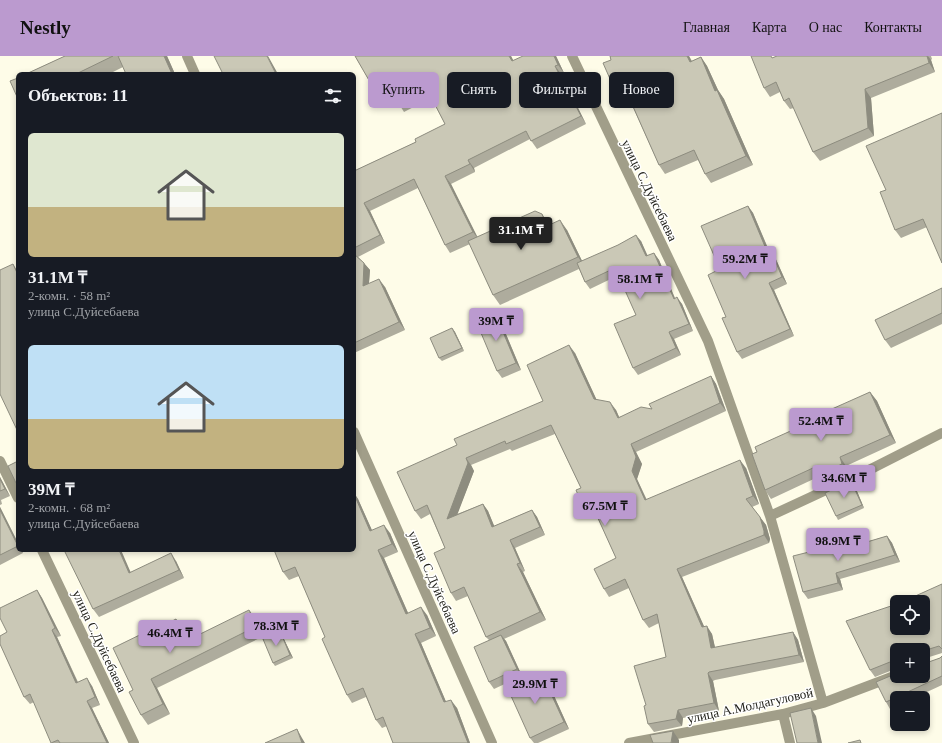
<!DOCTYPE html>
<html lang="ru">
<head>
<meta charset="utf-8">
<style>
  body { margin:0; font-family:Georgia,serif; background:#20242c; color:#f1f3f6; height:100vh; display:flex; flex-direction:column; font-size:15px; white-space:nowrap }
  * { box-sizing:border-box; margin:0 }
  p { font-size:13px; color:#9ea1a6 }
  .icon { flex:none; width:22px; height:22px; fill:none; stroke:currentColor; stroke-width:2; stroke-linecap:round; stroke-linejoin:round }
  .map { position:relative; flex:1; overflow:hidden }
  .panel { position:absolute; left:16px; top:16px; width:340px; height:480px; display:flex; flex-direction:column; background:#171b24; border-radius:6px; box-shadow:0 2px 6px #0003 }
  .panel>* { flex:none }
  .guide { position:absolute; left:368px; top:16px; width:380px; height:36px; display:flex; gap:8px }
  .tools { position:absolute; left:890px; top:539px; display:grid; gap:8px }
  .tools a { display:grid; place-items:center; width:40px; height:40px; border-radius:6px; background:#171b24; box-shadow:0 2px 6px #0003; font-size:20px }
  .price { position:absolute; translate:-50% -34px; padding:0 9px; border-radius:4px; background:#bb9acf; color:#111; font-size:13px; line-height:26px; filter:drop-shadow(0 1px 2px #0008) }
  .price::after { content:''; position:absolute; left:50%; top:24px; width:12px; height:9px; margin-left:-6px; background:inherit; clip-path:polygon(0 0,100% 0,50% 100%) }
  .price.selected { background:#222; color:#fff }
  ul { padding:0; list-style:none }
  li { display:grid; align-content:center; gap:8px; height:212px; padding:0 12px }
  li span { display:grid; place-items:center; height:124px; border-radius:6px; color:#555 }
  li>.icon { margin-inline-start:auto }
  span .icon { width:72px; height:72px; fill:#fffc; stroke-width:1 }
  li b { font-size:17px }
  h2 { display:flex; justify-content:space-between; align-items:center; height:48px; padding:0 12px; font-size:17px }
  .pill { padding:0 14px; border-radius:6px; background:#171b24; box-shadow:0 2px 6px #0003; font-size:14px; line-height:36px }
  .pill.selected { background:#bb9acf; color:#111 }
  header { display:flex; align-items:center; gap:24px; box-sizing:border-box; height:56px; padding:0 20px; background:#bb9acf; color:#111 }
  header strong { font-size:19px }
  nav { display:flex; gap:22px; margin-inline-start:auto; font-size:14px }
  .map>svg:first-child { display:block }
</style>
</head>
<body>
<header>
<strong>Nestly</strong>
<nav><a>Главная</a><a>Карта</a><a>О нас</a><a>Контакты</a></nav>
</header>
<div class="map">
<svg width="942" height="687" viewBox="0 0 942 687">
  <rect width="100%" height="100%" fill="#fefce8"/>
  <g fill="none" stroke-linecap="round" stroke-linejoin="round">
    <path stroke="#a19e89" stroke-width="10" d="M187 0 195 18
      M572 0 708 285 770 460 823 647
      M354 376 492 687
      M0 405 18 442
      M770 460 867 415 942 377
      M42 494 134 687
      M783 658 790 687
      M629 687 783 658 823 647 897 619"/>
  </g>
  <path fill="#aeac9d" d="M65 0H167L175 18 123 11 109 18H26Z
    M355 0H511L513 5 556 0 564 17 561 18 586 68 537 93 530 83 474 112 475 116 451 128 477 181 542 158 549 169 567 174 582 205 641 185 647 200 654 197 659 204 675 242 682 248 693 275 674 283 681 299 638 319 633 312 636 259 619 219 590 233 585 226 579 213 500 249 493 239 470 188 450 197 445 189 418 132 370 155 385 187 358 201 370 214 369 228 385 231 405 274 354 297V115L416 86 445 68 431 42 404 56 399 48 388 27 375 34 370 26Z
    M610 0H689L692 5 701 1 707 10 718 34 724 43 753 109 711 127 705 118 698 104 665 118 659 109 627 38 620 41 614 32 611 4Z
    M777 0H931L932 3 931 4 935 16 871 42 874 80 820 105 813 96 794 52 790 53 784 45 780 36 770 41 764 32 774 1Z
    M942 57 927 171 901 182 895 174 886 134Z
    M748 150 753 157 768 192H770L774 199 787 228 774 234 794 280 742 303 737 296 726 261 720 213Z
    M942 232V268L891 292 885 284Z
    M495 257 500 264 521 314 502 322 497 315Z
    M452 272 455 276 464 295 442 305 439 302Z
    M575 297 596 343 616 354 619 361 652 353 711 320 716 328 726 355 636 396 642 408 637 423 647 444 746 412 759 448 752 451 766 469 770 483 769 487 682 521 704 571 712 578 715 592 793 576 798 584 804 606 715 624 713 625 719 655 683 662 682 670 654 676 648 668 646 649 666 601 659 567 649 572 643 564 629 532 609 541 604 533 616 502 596 458 590 461 584 453 581 432 555 378 512 395 510 393 471 409 474 415 457 458 483 448 488 455 494 470 532 454 537 461 545 479 515 492 525 515 523 516 546 564 504 583 506 585 522 620 494 633 489 626V584L486 581 468 540 456 545 451 537 445 492 430 458 421 463 415 455 457 389 543 345Z
    M870 336 877 345 896 387 846 410 849 416 823 428 818 421 771 443 765 434 815 364Z
    M0 421 10 440 1 444 2 448 0 449Z
    M851 425 854 428 864 452 838 464 836 460Z
    M354 437 358 443 372 475 390 477 398 496 384 502 408 557 427 559 436 580 421 587 446 646 457 652 470 687H393L387 670 382 672 376 664 366 641 352 647 347 639 325 581 299 520 289 524 283 516 274 494H354Z
    M0 451 18 487V494H22L23 497 0 509Z
    M887 480 892 487 900 506 840 523 843 534 808 543 803 536 832 496Z
    M176 505 184 522 99 561 93 553 131 516Z
    M942 528V597L923 603V594H897V613H895L875 621 870 614 897 572Z
    M37 534 42 542 61 580 57 581 78 626 92 630 100 649 92 652 109 687H52L34 646 30 648 24 641 7 576Z
    M256 563 264 580 157 632 170 658 148 669 141 659 133 634 182 573 188 584Z
    M282 579 293 602 275 610 273 607Z
    M942 600V629L914 642H897V650L890 653 886 646 895 618 897 620 940 602Z
    M541 616 546 622 569 673 538 687H534L530 682Z"/>
  <path fill="#8d8c7f" d="M164 0H167L175 18H172Z
    M267 0H268L278 18H276Z
    M509 0H511L518 13 512 5Z
    M554 0H556L564 17 558 9Z
    M687 0H689L696 15 690 6Z
    M927 0H928L931 4 935 16 929 7Z
    M701 1 707 10 718 34 724 43 753 109 746 100 715 35Z
    M555 10 561 18 586 68 581 60Z
    M865 33 871 42 874 80 868 72Z
    M468 104 474 112 475 116 470 108Z
    M445 120 451 128 479 184 473 176Z
    M364 147 370 155 385 187 380 179Z
    M748 150 753 157 771 200 766 193Z
    M542 158 548 168 554 180 547 170Z
    M560 164 567 174 585 211 578 201Z
    M636 179 641 185 651 207 646 200Z
    M770 192 774 199 787 228 782 221Z
    M654 197 659 204 678 250 674 243Z
    M364 207 370 214 368 238 363 230Z
    M13 208 18 216V219Z
    M379 223 385 231 405 274 399 266Z
    M769 227 774 234 794 280 790 273Z
    M677 241 682 248 693 275 689 268Z
    M495 257 500 264 521 314 516 307Z
    M452 272 455 276 464 295 462 292Z
    M669 276 674 283 681 299 676 292Z
    M569 289 575 297 600 351 594 343Z
    M711 320 716 328 726 355 720 347Z
    M870 336 877 345 896 387 890 379Z
    M610 346 616 354 623 370 618 362Z
    M631 388 636 396 642 408 637 423 650 452 645 444 632 415Z
    M840 401 846 410 849 416 842 408Z
    M466 402 471 409 474 415 453 470 447 463Z
    M740 404 746 412 759 448 753 440Z
    M0 421 1 423 10 440 5 433 0 423Z
    M851 425 854 428 864 452 862 449Z
    M354 437 358 443 376 483 370 475Z
    M483 448 488 455 498 479 492 471Z
    M0 451 18 487V490L0 454Z
    M532 454 537 461 545 479 540 471Z
    M760 461 766 469 770 483 769 487 764 479Z
    M384 469 390 477 398 496 392 488Z
    M887 480 892 487 900 506 895 499Z
    M510 484 515 492 525 515 520 507Z
    M119 494H121L134 524 129 517Z
    M378 494 384 502 412 566 406 558Z
    M171 497 176 505 184 522 179 514Z
    M517 508 523 516 546 564 540 556Z
    M677 513 682 521 708 579 702 571Z
    M836 517 840 523 843 534 838 527Z
    M37 534 42 542 61 580 55 572Z
    M421 551 427 559 436 580 430 572Z
    M249 554 256 563 264 580 257 570Z
    M176 563 182 573 193 594 186 585Z
    M707 570 712 578 717 600 711 592Z
    M52 574 57 581 81 634 76 627Z
    M280 575 282 579 293 602 290 599Z
    M793 576 798 584 804 606 799 599Z
    M415 578 421 587 450 655 444 646Z
    M501 579 506 585 522 620 517 613Z
    M541 616 546 622 569 673 564 666Z
    M708 617 713 625 719 655 714 647Z
    M87 622 92 630 100 649 95 641Z
    M151 623 157 632 170 658 163 648Z
    M451 644 457 652 470 687H468Z
    M87 645 92 652 109 687H107Z
    M811 652 816 660 822 687H818Z
    M678 654 683 662 682 670 676 663Z
    M297 673 302 682 305 687H302Z
    M673 675 679 684V687H671Z"/>
  <path fill="#cac8b6" stroke="#8d8c7f" d="M65 0H113L76 18H26Z
    M118 0H164L172 18H126Z
    M214 0H267L276 18H223Z
    M355 0H509L512 5 523 0H554L558 9 555 10 581 60 531 85 526 75 468 104 470 108 445 120 473 176 445 189 414 123 364 147 380 179 354 192V115L416 86 415 83 445 68 427 33 399 48 383 18 370 26Z
    M610 0H687L690 6 701 1 715 35 717 34 746 100 705 118 694 94 659 109 623 28 614 32 603 7 611 4Z
    M751 0H771L772 2 777 0H927L929 7 865 33 868 72 813 96 789 42 784 45 776 26 764 32Z
    M18 22V43L10 25Z
    M942 57V207L923 163 895 174 880 136 886 134 866 90Z
    M748 150 766 193 770 192 782 221 769 227 790 273 737 296 722 262 726 261 708 219 720 213 701 170Z
    M535 155 542 158 547 170 560 164 578 201 493 239 468 185Z
    M636 179 646 200 654 197 674 243 677 241 689 268 669 276 676 292 633 312 614 268 636 259 615 212 585 226 577 207 618 189Z
    M354 198 364 207 363 230 379 223 399 266 354 287Z
    M13 208 18 219V376L0 338V214Z
    M942 232V257L885 284 875 264Z
    M495 257 516 307 497 315 476 265Z
    M452 272 462 292 439 302 430 282Z
    M569 289 594 343 610 346 618 362 641 351 652 353 649 348 711 320 720 347 631 388 636 401 632 415 645 444 740 404 753 440 746 443 760 461 764 475V479L677 513 702 571 707 570 711 592 793 576 799 599 709 616 708 617 714 647 678 654 676 663 648 668 644 650 646 649 634 610 666 601 657 558 643 564 625 523 604 533 594 513 616 502 592 449 584 453 576 434 581 432 551 369 506 388 505 385 466 402 468 407 447 463 483 448 492 471 532 454 540 471 510 484 520 507 517 508 540 556 486 581 464 531 451 537 434 497 445 492 427 449 415 455 397 416 457 389 454 383 543 345 527 309Z
    M870 336 890 379 840 401 842 408 817 420 813 412 765 434 752 398 757 396 755 391 815 364 814 361Z
    M18 405V426L16 427 8 410Z
    M0 423 5 433 0 435Z
    M851 425 862 449 836 460 825 437Z
    M354 438 370 475 384 469 392 488 378 494 406 558 421 551 430 572 415 578 444 646 451 644 468 687H393L383 661 376 664 363 632 347 639 322 583 325 581 295 511 283 516 274 494H354Z
    M0 454 18 490 0 499Z
    M887 480 895 499 836 517 838 527 803 536 793 500 829 491 830 497Z
    M64 494H119L129 517 171 497 179 514 93 553Z
    M942 528V593L939 590 923 595V594H897V608L896 607 890 606 870 614 846 565 897 548V572H923V546H902Z
    M37 534 55 572 52 574 76 627 87 622 95 641 87 645 107 687H60L58 684 51 687 30 638 24 641 0 588V580L7 576 0 562V552Z
    M249 554 257 570 151 623 163 648 141 659 129 636 133 634 113 592 156 571H161L176 563 186 585Z
    M280 575 290 599 273 607 263 583Z
    M501 579 517 613 489 626 474 591Z
    M942 600V620L886 646 876 626 895 618 897 616V620H923V608L940 602Z
    M541 616 564 666 530 682 507 631Z
    M811 652 818 687H797L790 657Z
    M297 673 302 687H265Z
    M673 675 671 687H653L650 679Z
    M860 684 861 687H848Z"/>
  <g text-anchor="middle" stroke-width="3" stroke-linejoin="round" paint-order="stroke">
    <g font-size="13" fill="#23231c" stroke="#fff">
      <text transform="translate(650 134) rotate(64)" y="5">улица С.Дуйсебаева</text>
      <text transform="translate(435 526) rotate(66)" y="5">улица С.Дуйсебаева</text>
      <text transform="translate(100 585) rotate(65)" y="5">улица С.Дуйсебаева</text>
      <text transform="translate(750 649) rotate(-12)" y="5">улица А.Молдагуловой</text>
    </g>
  </g>
</svg>
<div class="tools">
<a><svg class="icon" aria-label="locate" viewBox="0 0 24 24"><circle cx="12" cy="12" r="6"/><path d="M12 2v4M12 18v4M2 12h4M18 12h4"/></svg></a>
<a>+</a>
<a>−</a>
</div>
<b class="price selected" style="left:521px;top:195px">31.1M ₸</b>
<b class="price" style="left:745px;top:224px">59.2M ₸</b>
<b class="price" style="left:640px;top:244px">58.1M ₸</b>
<b class="price" style="left:496px;top:286px">39M ₸</b>
<b class="price" style="left:821px;top:386px">52.4M ₸</b>
<b class="price" style="left:844px;top:443px">34.6M ₸</b>
<b class="price" style="left:605px;top:471px">67.5M ₸</b>
<b class="price" style="left:838px;top:506px">98.9M ₸</b>
<b class="price" style="left:276px;top:591px">78.3M ₸</b>
<b class="price" style="left:170px;top:598px">46.4M ₸</b>
<b class="price" style="left:535px;top:649px">29.9M ₸</b>
<div class="guide">
<a class="pill selected">Купить</a>
<a class="pill">Снять</a>
<a class="pill">Фильтры</a>
<a class="pill">Новое</a>
</div>
<section class="panel">
<h2>Объектов: 11<svg class="icon" aria-label="filters" viewBox="0 0 24 24"><path d="M4 7h16M4 17h16"/><circle cx="9" cy="7" r="2"/><circle cx="15" cy="17" r="2"/></svg></h2>
<ul>
<li><span style="background:linear-gradient(#dfe7d0 60%,#c2b280 0)"><svg class="icon" aria-label="home" viewBox="0 0 24 24"><path d="M3 11l9-7 9 7M6 9v11h12V9"/></svg></span><div><b>31.1M ₸</b><p>2-комн. · 58 m²</p><p>улица С.Дуйсебаева</p></div></li>
<li><span style="background:linear-gradient(#bfe0f5 60%,#c2b280 0)"><svg class="icon" aria-label="home" viewBox="0 0 24 24"><path d="M3 11l9-7 9 7M6 9v11h12V9"/></svg></span><div><b>39M ₸</b><p>2-комн. · 68 m²</p><p>улица С.Дуйсебаева</p></div></li>
</ul>
</section>
</div>
</body>
</html>
